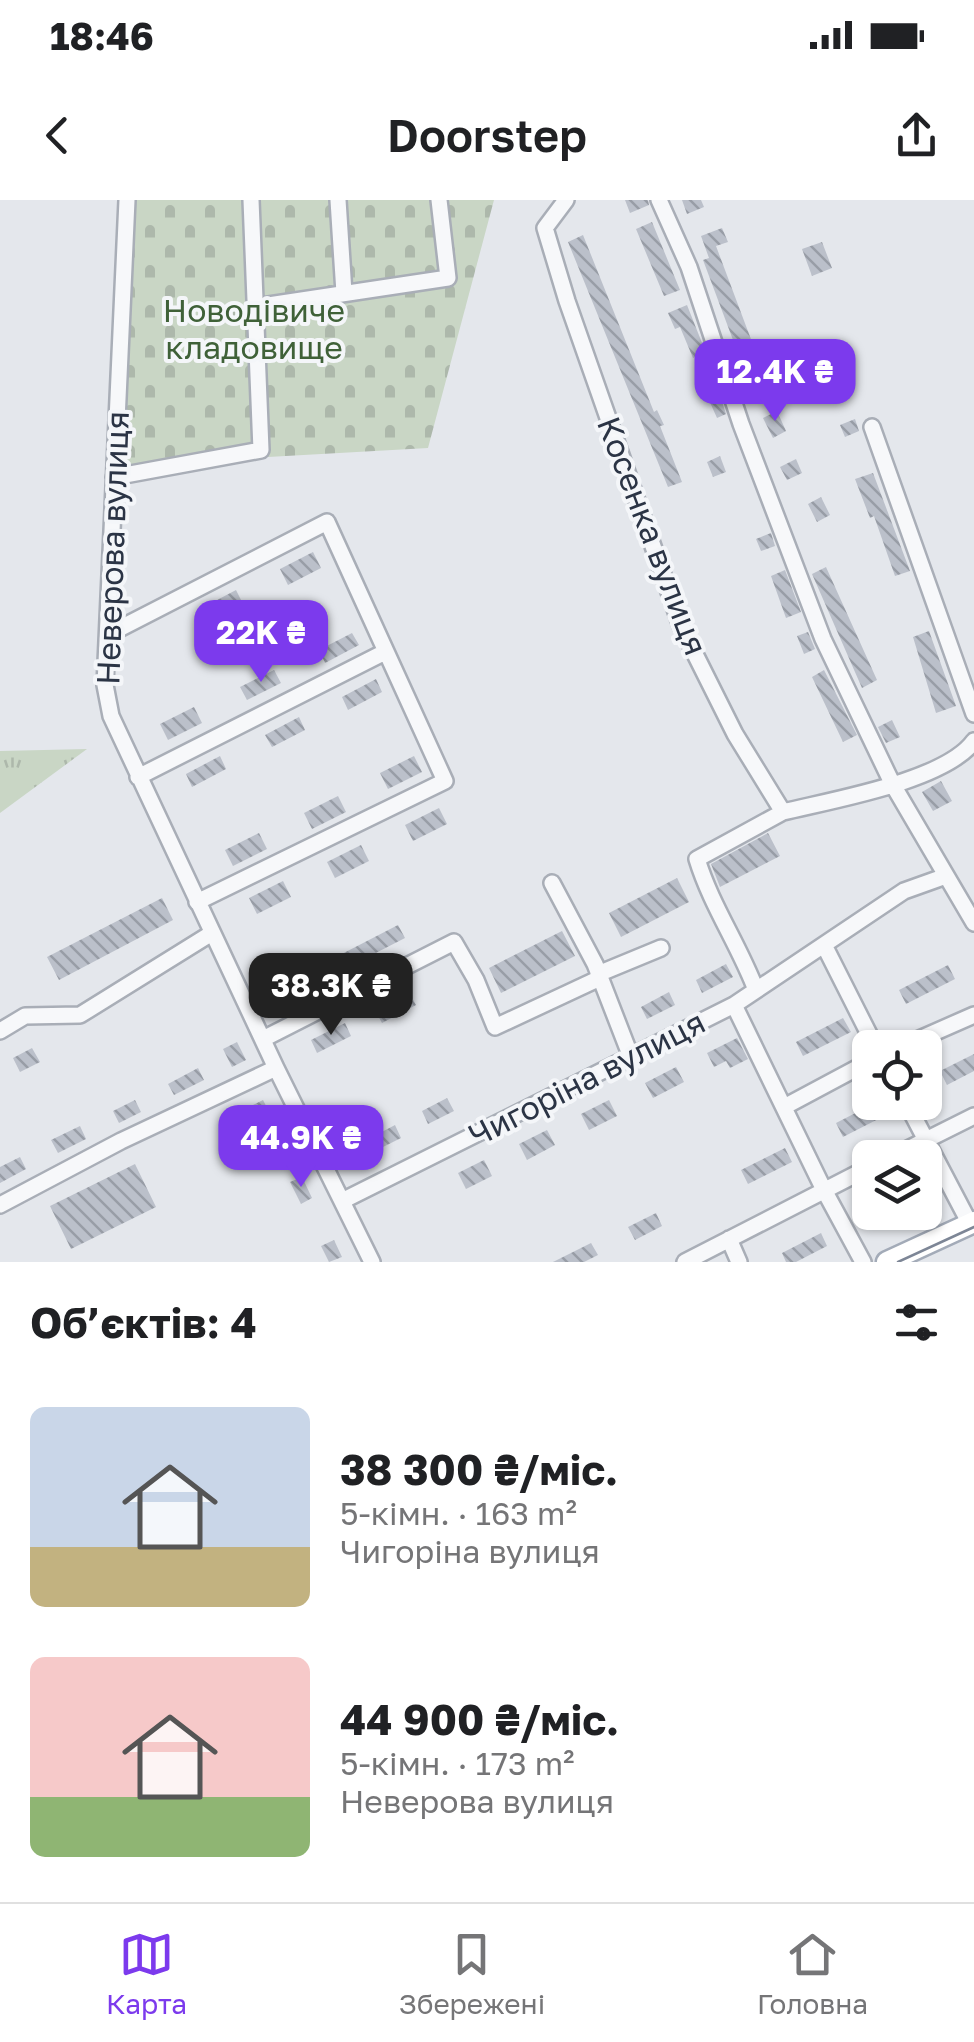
<!DOCTYPE html>
<html lang="uk">
<head>
<meta charset="utf-8">
<style>
  body { margin:0; font-family:"Golos Text",sans-serif; background:#f6f6f6; color:#202124; height:100vh; display:flex; flex-direction:column; font-size:38px; white-space:nowrap }
  * { box-sizing:border-box; margin:0 }
  p { font-size:32px; color:#757577 }
  .icon { flex:none; width:55px; height:55px; fill:none; stroke:currentColor; stroke-width:2; stroke-linecap:round; stroke-linejoin:round }
  .map { position:relative; height:1062px; overflow:hidden }
  .details { display:flex; flex-direction:column; background:#fff; flex:1 }
  .details>* { flex:none }
  .buttons { position:absolute; left:852px; top:830px; display:grid; gap:20px }
  .buttons a { display:grid; place-items:center; width:90px; height:90px; border-radius:15px; background:#fff; box-shadow:0 2px 8px #0004; font-size:50px }
  .price { position:absolute; translate:-50% -85px; padding:0 22px; border-radius:20px; background:#7c3aed; color:#fff; font-size:32px; line-height:65px; filter:drop-shadow(0 2px 5px #0008) }
  .price::after { content:''; position:absolute; left:50%; top:60px; width:30px; height:22px; margin-left:-15px; background:inherit; clip-path:polygon(0 0,100% 0,50% 100%) }
  .price.on { background:#222; color:#fff }
  ul { padding:0; list-style:none }
  li { display:flex; align-items:center; gap:30px; height:250px; padding:0 30px }
  li span { display:grid; place-items:center; flex:none; width:280px; height:200px; border-radius:15px; color:#555 }
  li>.icon { margin-inline-start:auto }
  span .icon { width:120px; height:120px; fill:#fffc; stroke-width:1 }
  li b { font-size:42px }
  h2 { display:flex; justify-content:space-between; align-items:center; height:120px; padding:0 30px; font-size:42px }
  .status { display:flex; justify-content:space-between; align-items:center; height:70px; padding:0 50px; background:#fff; direction:ltr }
  .status svg { height:28px; fill:currentColor }
  header { display:flex; justify-content:space-between; align-items:center; height:130px; padding:0 30px; background:#fff; font-size:45px; font-weight:600 }
  .dock { display:flex; justify-content:space-around; align-items:center; height:140px; border-top:2px solid #e0e0e0; background:#fff; font-size:28px; color:#757577 }
  .dock a { display:grid; justify-items:center; gap:5px }
  .dock .on { color:#7c3aed }
  .map>svg:first-child { display:block }
</style>
</head>
<body>
<div class="status"><b>18:46</b><svg viewBox="0 0 49 12"><path d="M0 12V9h3v3zM5 12V6h3v6zM10 12V3h3v9zM15 12V0h3v12zM26 1h20v11H26zM47 4h2v5h-2z"/></svg></div>
<header><svg class="icon" aria-label="back" viewBox="0 0 24 24"><path d="M15 5l-7 7 7 7"/></svg>Doorstep<svg class="icon" aria-label="share" viewBox="0 0 24 24"><path d="M12 15V3M7 8l5-5 5 5M5 13v7h14v-7"/></svg></header>
<div class="map">
<svg width="974" height="1062" viewBox="0 0 974 1062">
  <defs>
    <pattern id="grass-tufts" width="24" height="20" patternUnits="userSpaceOnUse" patternTransform="scale(2.5)"><rect width="24" height="20" fill="#c9d6c5"/><path d="M3 7l-1-3M5 7V3M7 7l1-3M15 17l-1-3M17 17v-4M19 17l1-3" fill="none" stroke="#adb8ab"/></pattern>
    <pattern id="cemetery-stones" width="16" height="16" patternUnits="userSpaceOnUse" patternTransform="scale(2.5)"><rect width="16" height="16" fill="#c9d6c5"/><path d="M2 7V4a2 2 0 0 1 4 0v3zM10 15v-3a2 2 0 0 1 4 0v3z" fill="#adb8ab"/></pattern>
    <pattern id="building-back-hatch" width="6" height="6" patternUnits="userSpaceOnUse" patternTransform="scale(2.5)"><rect width="6" height="6" fill="#bbc0ca"/><path d="M-1 5l2 2M0 0l6 6M5-1l2 2" fill="none" stroke="#989da6"/></pattern>
  </defs>
  <rect width="100%" height="100%" fill="#e4e7ec"/>
  <path fill="url(#grass-tufts)" d="M87 549 0 613V551Z"/>
  <path fill="url(#cemetery-stones)" d="M132 0H494L428 248 268 257 120 270Z"/>
  <path fill="url(#building-back-hatch)" d="M625 0H648L649 5 630 13Z
    M682 0H701L704 7 687 14Z
    M652 22 680 90 664 96 636 29Z
    M722 28 728 42 716 46 755 150 739 156 703 60 709 58 701 36Z
    M583 35 654 212 657 210 664 225 660 226 682 282 668 287 568 42Z
    M822 42 832 68 812 76 802 49Z
    M687 105 706 153 693 158 680 127 675 129 668 113Z
    M764 169 771 187 754 194 747 176Z
    M713 174 726 214 717 218 700 180Z
    M777 211 786 231 773 238 763 218Z
    M855 219 859 231 845 237 840 225Z
    M720 256 726 272 713 277 707 262Z
    M796 259 802 273 787 280 780 267Z
    M873 273 910 371 895 376 874 316 870 318 855 279Z
    M821 297 830 315 817 322 808 304Z
    M771 333 775 346 761 351 756 339Z
    M313 352 321 368 288 385 280 369Z
    M826 367 877 480 862 488 812 374Z
    M785 370 801 412 786 418 771 376Z
    M236 390 244 406 210 424 202 408Z
    M929 431 956 506 936 513 913 437Z
    M808 432 815 449 804 454 797 436Z
    M352 433 359 445 325 463 319 450Z
    M274 470 281 483 247 500 240 487Z
    M824 470 857 535 843 542 812 477Z
    M376 479 382 492 348 510 342 497Z
    M194 507 202 523 168 540 160 524Z
    M299 517 305 530 272 547 265 535Z
    M892 520 900 537 886 543 878 527Z
    M220 556 226 569 192 587 186 574Z
    M414 556 422 572 388 589 380 573Z
    M941 581 952 601 933 611 922 592Z
    M338 596 346 612 312 629 304 613Z
    M439 608 447 624 413 641 405 625Z
    M259 633 267 649 233 666 225 650Z
    M768 633 780 656 720 687 711 664Z
    M361 645 369 661 335 678 327 662Z
    M677 678 689 702 621 737 609 713Z
    M283 681 291 697 257 714 249 698Z
    M162 698 173 720 59 780 47 757Z
    M398 725 405 738 280 802 274 789Z
    M562 731 575 756 501 793 489 768Z
    M726 764 733 777 702 793 696 780Z
    M948 765 955 779 906 804 899 790Z
    M409 792 416 805 382 823 375 810Z
    M669 792 675 805 647 819 641 807Z
    M843 818 851 832 803 856 796 842Z
    M345 823 351 836 317 853 311 840Z
    M737 838 748 859 730 868 726 861 714 867 707 853Z
    M237 842 246 860 232 867 223 849Z
    M32 848 40 862 20 872 13 858Z
    M974 854V871L947 885 940 871Z
    M676 867 684 882 653 898 645 883Z
    M198 868 204 880 174 895 168 884Z
    M447 898 454 911 428 924 422 911Z
    M135 900 141 912 119 923 113 911Z
    M263 900 275 923 263 929 251 906Z
    M609 900 617 916 589 930 581 914Z
    M877 902H887L892 912 843 937 836 923Z
    M395 925 401 938 367 955 361 943Z
    M80 926 86 939 58 953 51 940Z
    M547 930 555 945 527 960 519 944Z
    M785 948 792 962 748 984 741 970Z
    M20 957 26 969 0 983V967Z
    M484 960 492 976 466 989 458 973Z
    M135 964 156 1007 71 1049 50 1006Z
    M302 977 312 998 301 1004 290 982Z
    M656 1013 662 1026 635 1040 628 1027Z
    M821 1033 827 1046 796 1062H786L782 1053Z
    M334 1040 342 1057 329 1062 321 1046Z
    M591 1043 598 1055 584 1062H553Z"/>
  <g fill="none" stroke-linecap="round" stroke-linejoin="round">
    <defs>
      <path id="minor" d="M127 0 105 485 111 516 276 868 372 1062
        M338 0 344 93
        M566 0 545 28 567 101 681 426 735 534 783 612C832 600 945 581 974 541
        M659 0 689 67 741 224 823 439 893 585 974 723
        M255 107 448 78 439 0
        M872 227 974 514
        M114 277 261 250 251 0
        M109 434 327 322 445 581 197 702
        M138 577 385 452
        M552 683 595 764 631 857
        M824 745 876 848
        M598 774 661 748
        M756 790C739 745 711 705 697 659L783 612
        M734 805 824 990 863 1062
        M0 831 25 816 80 815 212 733
        M263 839 454 742 476 780 495 827 600 778
        M899 848 974 815
        M906 902 970 1024
        M784 907 870 861
        M890 958 974 916
        M342 1001 734 805 904 691 946 676
        M0 1005 121 941 276 868
        M729 1039 739 1062
        M685 1062 870 967"/>
      <path id="major" d="M887 1062 974 1022"/>
    </defs>
    <use href="#minor" stroke="#a9aeb7" stroke-width="20"/>
    <use href="#major" stroke="#a3abb8" stroke-width="25"/>
    <use href="#minor" stroke="#f7f8fa" stroke-width="15"/>
    <use href="#major" stroke="#fff" stroke-width="20"/>
    <path stroke="#7d8696" stroke-width="2.5" d="M898 1062 974 1027"/>
  </g>
  <g text-anchor="middle" stroke-width="8" stroke-linejoin="round" paint-order="stroke">
    <g font-size="32" fill="#3f6138" stroke="#f4f6f9">
      <text x="254" y="122">Новодівиче<tspan x="254" dy="37">кладовище</tspan></text>
    </g>
    <g font-size="32" fill="#2b3445" stroke="#f4f6f9">
      <text transform="translate(652 336) rotate(69)" y="11">Косенка вулиця</text>
      <text transform="translate(113 348) rotate(-88)" y="11">Неверова вулиця</text>
      <text transform="translate(587 879) rotate(-27)" y="11">Чигоріна вулиця</text>
    </g>
  </g>
</svg>
<div class="buttons">
<a><svg class="icon" aria-label="locate" viewBox="0 0 24 24"><circle cx="12" cy="12" r="6"/><path d="M12 2v4M12 18v4M2 12h4M18 12h4"/></svg></a>
<a><svg class="icon" aria-label="layers" viewBox="0 0 24 24"><path d="M12 4l9 5-9 5-9-5zM3 14l9 5 9-5"/></svg></a>
</div>
<b class="price" style="left:775px;top:224px">12.4K ₴</b>
<b class="price" style="left:261px;top:485px">22K ₴</b>
<b class="price on" style="left:331px;top:838px">38.3K ₴</b>
<b class="price" style="left:301px;top:990px">44.9K ₴</b>
</div>
<section class="details">
<h2>Об’єктів: 4<svg class="icon" aria-label="filters" viewBox="0 0 24 24"><path d="M4 7h16M4 17h16"/><circle cx="9" cy="7" r="2"/><circle cx="15" cy="17" r="2"/></svg></h2>
<ul>
<li><span style="background:linear-gradient(#c9d6e8 70%,#c2b280 0)"><svg class="icon" aria-label="home" viewBox="0 0 24 24"><path d="M3 11l9-7 9 7M6 9v11h12V9"/></svg></span><div><b>38 300 ₴/міс.</b><p>5-кімн. · 163 m²</p><p>Чигоріна вулиця</p></div></li>
<li><span style="background:linear-gradient(#f6c9c9 70%,#8fb573 0)"><svg class="icon" aria-label="home" viewBox="0 0 24 24"><path d="M3 11l9-7 9 7M6 9v11h12V9"/></svg></span><div><b>44 900 ₴/міс.</b><p>5-кімн. · 173 m²</p><p>Неверова вулиця</p></div></li>
</ul>
</section>
<nav class="dock">
<a class="on"><svg class="icon" aria-label="map" viewBox="0 0 24 24"><path d="M3 6l6-2 6 2 6-2v14l-6 2-6-2-6 2zM9 4v14M15 6v14"/></svg>Карта</a>
<a><svg class="icon" aria-label="saved" viewBox="0 0 24 24"><path d="M7 4h10v16l-5-4-5 4z"/></svg>Збережені</a>
<a><svg class="icon" aria-label="home" viewBox="0 0 24 24"><path d="M3 11l9-7 9 7M6 9v11h12V9"/></svg>Головна</a>
</nav>
</body>
</html>
